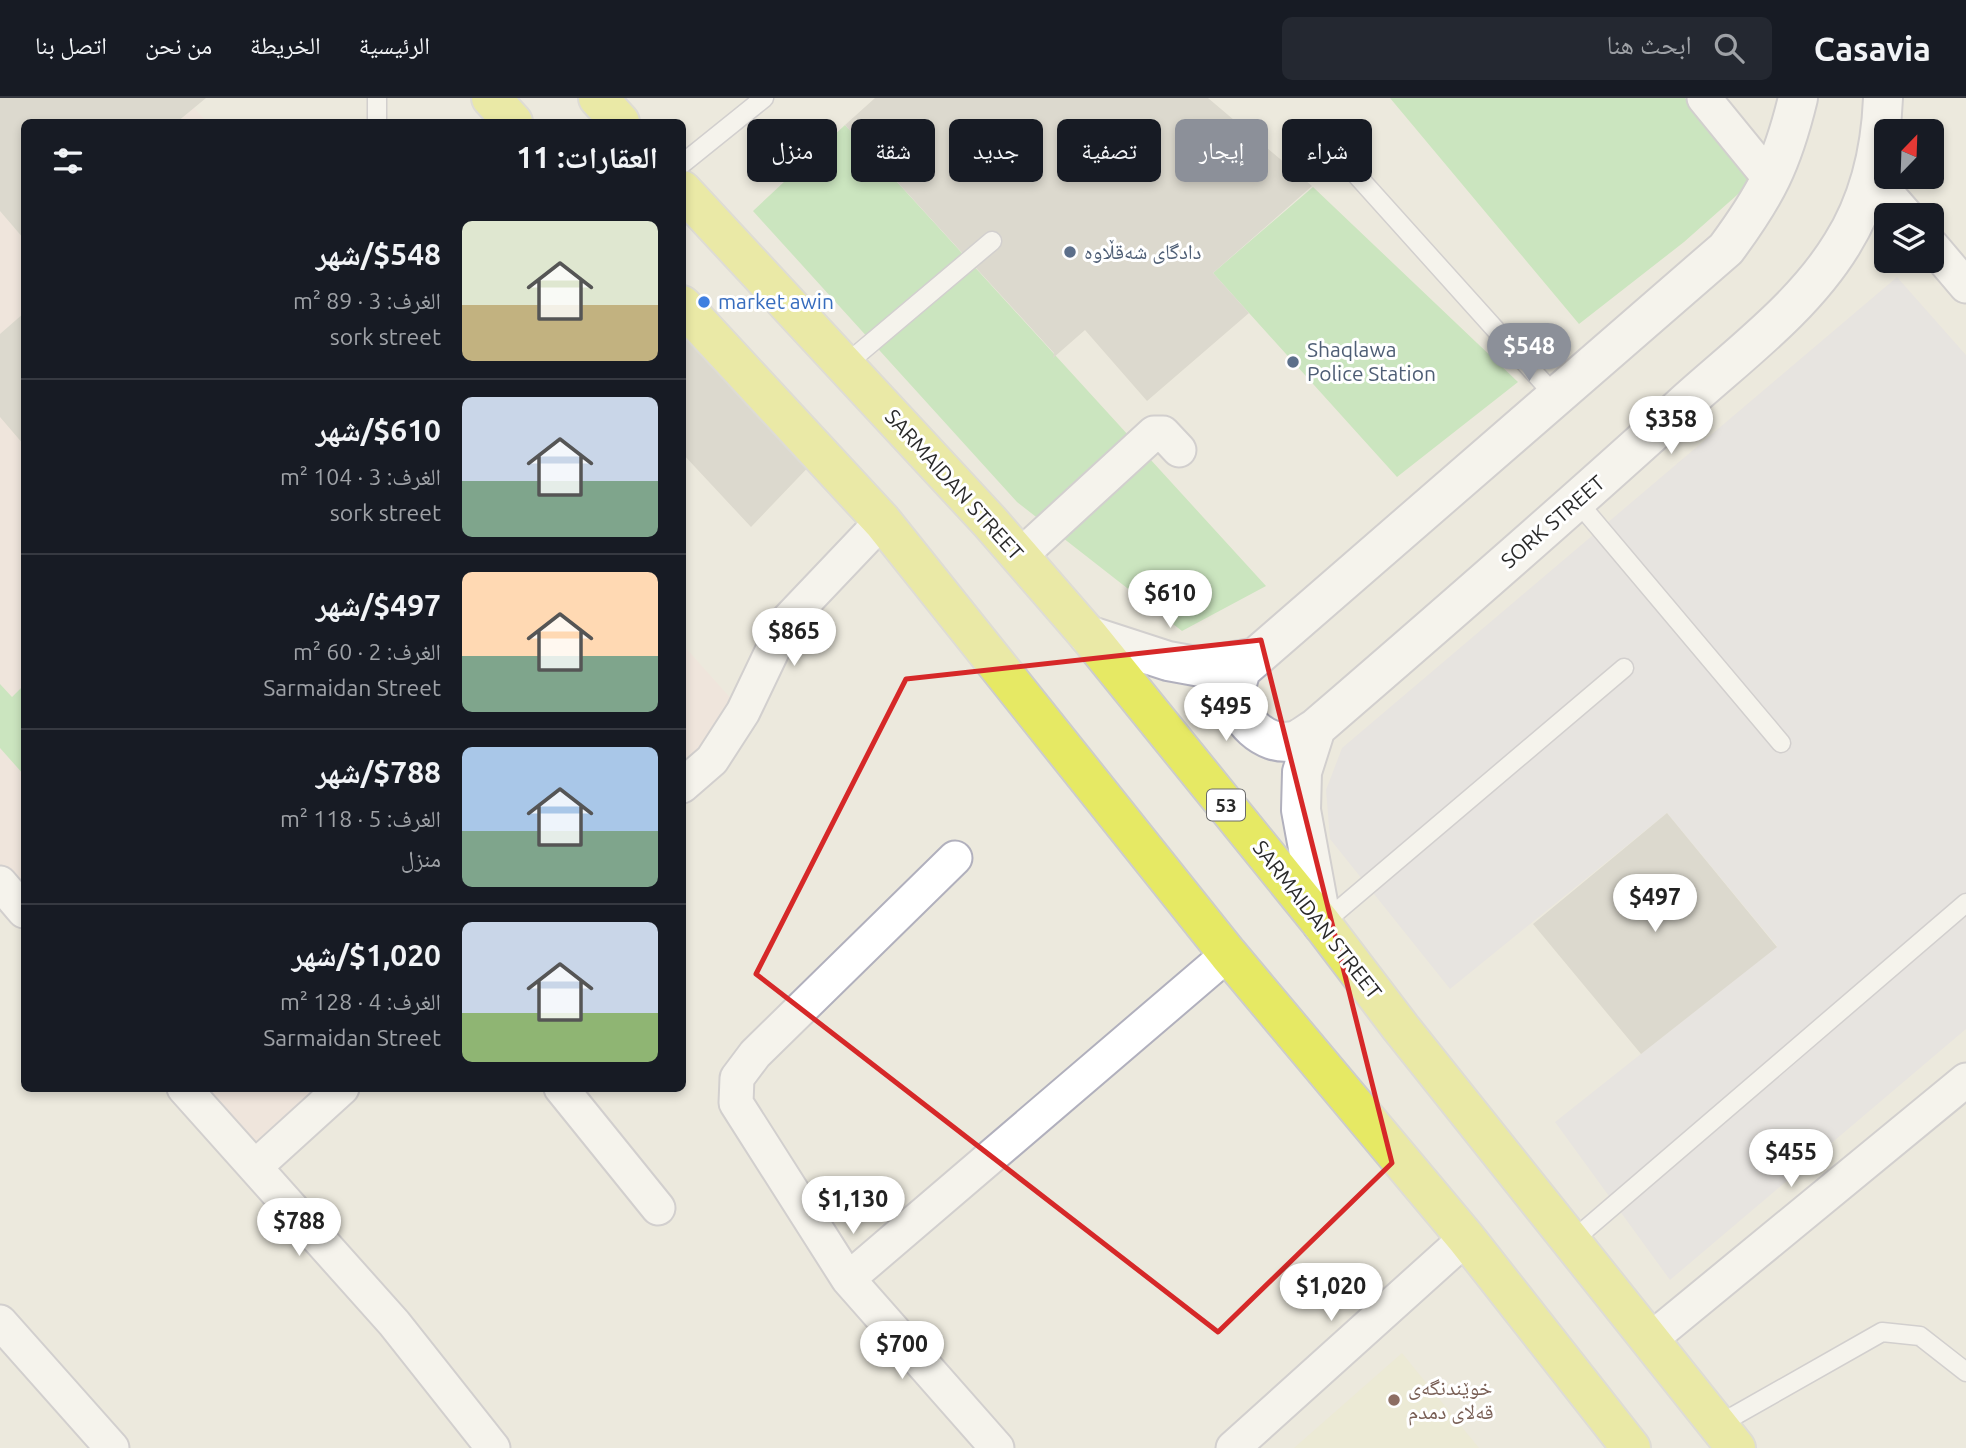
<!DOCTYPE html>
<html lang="ar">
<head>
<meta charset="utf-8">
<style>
  body { margin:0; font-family:Ubuntu,"Noto Naskh Arabic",sans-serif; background:#242831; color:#f1f3f6; direction:rtl; height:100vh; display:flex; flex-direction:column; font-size:26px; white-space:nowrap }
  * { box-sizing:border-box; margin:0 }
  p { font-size:23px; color:#9ea1a6 }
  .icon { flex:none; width:38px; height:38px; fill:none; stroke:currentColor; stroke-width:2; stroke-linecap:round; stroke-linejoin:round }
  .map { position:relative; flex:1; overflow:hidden; direction:ltr }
  .details { position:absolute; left:21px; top:21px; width:665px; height:973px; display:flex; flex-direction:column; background:#171b24; border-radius:10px; box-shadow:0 4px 10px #0003; direction:rtl }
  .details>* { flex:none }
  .hud { position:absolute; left:707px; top:21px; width:665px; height:63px; direction:rtl; display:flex; gap:14px }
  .needle { width:46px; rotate:23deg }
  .buttons { position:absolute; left:1874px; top:21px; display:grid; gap:14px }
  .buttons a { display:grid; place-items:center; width:70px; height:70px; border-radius:10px; background:#171b24; box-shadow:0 4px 10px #0003; font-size:35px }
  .price { position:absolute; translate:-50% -60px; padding:0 16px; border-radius:24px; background:#fff; color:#222; font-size:23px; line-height:46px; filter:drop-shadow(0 2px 4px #0008) }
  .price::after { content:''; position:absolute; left:50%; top:42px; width:21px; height:16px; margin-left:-10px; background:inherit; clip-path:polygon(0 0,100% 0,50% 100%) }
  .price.active { background:#8c9099; color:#fff }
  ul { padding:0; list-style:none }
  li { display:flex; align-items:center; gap:21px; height:175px; padding:0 28px }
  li+li { border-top:2px solid #363941 }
  li span { display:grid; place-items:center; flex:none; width:196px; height:140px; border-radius:10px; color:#555 }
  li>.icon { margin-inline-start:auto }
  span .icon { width:84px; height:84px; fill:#fffc; stroke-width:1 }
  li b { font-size:30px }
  h2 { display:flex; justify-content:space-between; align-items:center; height:84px; padding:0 28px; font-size:30px }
  .chip { padding:0 24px; border-radius:10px; background:#171b24; box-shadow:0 4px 10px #0003; font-size:24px; line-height:63px }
  .chip.active { background:#8c9099; color:#fff }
  header { display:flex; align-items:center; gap:42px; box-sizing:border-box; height:98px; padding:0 35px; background:#171b24; border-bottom:2px solid #363941 }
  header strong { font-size:33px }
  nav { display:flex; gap:38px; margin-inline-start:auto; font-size:24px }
  .search { width:490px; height:63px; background:#242831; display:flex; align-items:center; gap:18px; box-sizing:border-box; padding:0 24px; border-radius:10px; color:#9ea1a6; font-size:26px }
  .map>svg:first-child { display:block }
</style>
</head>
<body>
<header>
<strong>Casavia</strong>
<div class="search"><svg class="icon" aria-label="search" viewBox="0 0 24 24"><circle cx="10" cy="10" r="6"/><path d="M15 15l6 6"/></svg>ابحث هنا</div>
<nav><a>الرئيسية</a><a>الخريطة</a><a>من نحن</a><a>اتصل بنا</a></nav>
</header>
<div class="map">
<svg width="1966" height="1350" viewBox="0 0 1966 1350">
  <rect width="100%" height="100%" fill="#ece9dd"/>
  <path fill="#e1dde4" d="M1897 179 1966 257V931L1670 1182 1555 1024 1777 848 1667 715 1450 891 1330 741 1326 692 1342 650Z"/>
  <path fill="#eceacd" d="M1402 1255 1479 1350H1294Z"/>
  <path fill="#f2e0db" d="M194 10 207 24H177Z
    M0 113 24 141V812L0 785Z
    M683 547 743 614 683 671Z
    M184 991H339L255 1069Z"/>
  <path fill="#a2df9c" d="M1390 0H1685L1754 82 1684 144 1579 226Z
    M845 27 1266 488 1182 533 1017 404 753 113Z
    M1313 89 1518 284 1397 379 1213 175Z
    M0 586 12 599 24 587V677L0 650Z"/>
  <path fill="#c7c5bc" d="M0 0H206L177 24H24V141L0 113Z
    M875 0H1208L1312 88 1213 175 1249 215 1147 303 1085 232 1053 260 1054 255 845 27Z
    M682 213 818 359 751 429 682 355Z
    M24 215V347L0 319V236Z
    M1667 715 1777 849 1641 956 1533 826Z"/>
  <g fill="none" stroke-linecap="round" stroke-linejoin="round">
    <defs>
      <path id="lane" d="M377 0V24
        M1325 42 1557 300
        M682 66 764 0
        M845 267 992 143
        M1577 403 1781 645
        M1322 826 1624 570
        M1572 1143 1966 805
        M1718 1327 1882 1234 1920 1238 1966 1274"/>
      <path id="street" d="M1704 0 1771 82
        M1871 77 1906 117
        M1932 148 1966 188
        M1020 458 1154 335H1163L1179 352
        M682 688 712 662 743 614 786 524 882 423
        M955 760 755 956 737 980 736 1005 848 1181 1228 856
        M0 785 24 813
        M184 990 394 1225 493 1350
        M561 990 658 1110
        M255 1069 342 990
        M848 1181 997 1350
        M0 1224 112 1350
        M1651 1241 1966 982
        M1233 1350 1466 1140"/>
      <path id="secondary" d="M1088 537 1168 563 1201 569 1252 560
        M1316 630C1309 634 1300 642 1292 643 1265 649 1235 620 1236 594 1236 587 1239 579 1241 572L1726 151C1766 97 1782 66 1798 0
        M1322 826 1301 712 1302 674 1316 630C1439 524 1562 417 1682 308 1737 258 1803 210 1842 146 1869 103 1881 51 1883 0"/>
      <path id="primary" d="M491 0 513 24
        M598 0 620 24
        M682 92 990 424 1088 537 1322 826 1401 930 1736 1350
        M682 207 882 423 1228 856 1466 1140 1631 1350"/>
    </defs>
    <use href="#lane" stroke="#b1b0bd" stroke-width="21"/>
    <use href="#street" stroke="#b1b0bd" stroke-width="37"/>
    <use href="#secondary" stroke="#b1b0bd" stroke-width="42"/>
    <use href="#primary" stroke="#ccc" stroke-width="42"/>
    <use href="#lane" stroke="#fff" stroke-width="18"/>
    <use href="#street" stroke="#fff" stroke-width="33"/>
    <use href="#secondary" stroke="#fff" stroke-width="38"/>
    <use href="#primary" stroke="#e6e964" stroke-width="38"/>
  </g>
  <path d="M0 0H1966V1350H0ZM1261 542 1392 1065 1218 1234 756 876 906 581Z" fill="#ece9dd" fill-opacity=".55" fill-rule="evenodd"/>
  <path fill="none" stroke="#d62828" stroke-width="5" stroke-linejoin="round" d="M1261 542 1392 1065 1218 1234 756 876 906 581Z"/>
  <g fill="#5c6f8a" stroke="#fff" stroke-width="2.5">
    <circle cx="1070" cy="154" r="7"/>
    <circle cx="1293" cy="264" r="7"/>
  </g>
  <circle fill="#3f7fe0" stroke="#fff" stroke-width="2.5" cx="704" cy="204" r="7"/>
  <circle fill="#8d6e63" stroke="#fff" stroke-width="2.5" cx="1394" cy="1302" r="7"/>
  <g text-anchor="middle" stroke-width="6" stroke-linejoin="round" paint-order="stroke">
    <rect fill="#fff" stroke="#6a6a6a" stroke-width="2" x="1207" y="691.5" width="38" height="31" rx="5"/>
    <g font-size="19" font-weight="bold" fill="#2a2a2a">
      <text x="1226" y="714">53</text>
    </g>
    <g font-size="21" fill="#4e5e75" stroke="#fff" text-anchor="start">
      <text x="1084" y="161">دادگای شەقڵاوە</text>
      <text x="1307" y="259">Shaqlawa<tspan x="1307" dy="24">Police Station</tspan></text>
    </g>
    <g font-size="21" fill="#366cbe" stroke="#fff" text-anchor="start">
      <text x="718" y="211">market awin</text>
    </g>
    <g font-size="21" fill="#2a2a2a" stroke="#fff">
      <text transform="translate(954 387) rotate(48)" y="7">SARMAIDAN STREET</text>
      <text transform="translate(1553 424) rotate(-41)" y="7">SORK STREET</text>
      <text transform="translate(1317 822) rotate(52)" y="7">SARMAIDAN STREET</text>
    </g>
    <g font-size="21" fill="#785e54" stroke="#fff" text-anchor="start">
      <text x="1408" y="1297">خوێندنگەی<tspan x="1408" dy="24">قەلای دمدم</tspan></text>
    </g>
  </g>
</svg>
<div class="buttons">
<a><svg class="needle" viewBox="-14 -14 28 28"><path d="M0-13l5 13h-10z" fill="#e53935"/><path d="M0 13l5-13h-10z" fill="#9ea1a6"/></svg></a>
<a><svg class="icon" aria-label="layers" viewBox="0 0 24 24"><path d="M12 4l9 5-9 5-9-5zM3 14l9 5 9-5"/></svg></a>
</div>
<b class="price active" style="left:1529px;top:285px">$548</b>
<b class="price" style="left:1671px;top:358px">$358</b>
<b class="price" style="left:1170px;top:532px">$610</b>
<b class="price" style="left:794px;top:570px">$865</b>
<b class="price" style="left:1226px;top:645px">$495</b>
<b class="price" style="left:1655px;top:836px">$497</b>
<b class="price" style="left:1791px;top:1091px">$455</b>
<b class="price" style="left:853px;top:1138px">$1,130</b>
<b class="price" style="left:299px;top:1160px">$788</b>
<b class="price" style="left:1331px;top:1225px">$1,020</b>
<b class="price" style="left:902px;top:1283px">$700</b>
<div class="hud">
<a class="chip">شراء</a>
<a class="chip active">إيجار</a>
<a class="chip">تصفية</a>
<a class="chip">جديد</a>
<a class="chip">شقة</a>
<a class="chip">منزل</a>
</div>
<section class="details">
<h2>العقارات: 11<svg class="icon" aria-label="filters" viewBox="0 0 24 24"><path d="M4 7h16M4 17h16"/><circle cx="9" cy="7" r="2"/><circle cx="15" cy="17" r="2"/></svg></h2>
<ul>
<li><span style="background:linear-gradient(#dfe7d0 60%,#c2b280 0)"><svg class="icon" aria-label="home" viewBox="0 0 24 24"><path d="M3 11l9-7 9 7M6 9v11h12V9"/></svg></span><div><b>$548/شهر</b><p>الغرف: 3 · 89 m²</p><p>sork street</p></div></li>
<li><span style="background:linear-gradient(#c9d6e8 60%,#7fa58c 0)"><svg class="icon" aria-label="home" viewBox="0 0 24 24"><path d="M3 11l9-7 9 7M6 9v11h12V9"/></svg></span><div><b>$610/شهر</b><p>الغرف: 3 · 104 m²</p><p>sork street</p></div></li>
<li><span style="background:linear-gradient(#ffd9b3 60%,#7fa58c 0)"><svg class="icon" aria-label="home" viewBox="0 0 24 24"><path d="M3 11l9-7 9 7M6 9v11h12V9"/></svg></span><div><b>$497/شهر</b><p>الغرف: 2 · 60 m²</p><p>Sarmaidan Street</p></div></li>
<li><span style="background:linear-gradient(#a9c7e8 60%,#7fa58c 0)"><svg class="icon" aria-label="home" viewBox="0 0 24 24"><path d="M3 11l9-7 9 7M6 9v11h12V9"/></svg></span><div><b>$788/شهر</b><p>الغرف: 5 · 118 m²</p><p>منزل</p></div></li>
<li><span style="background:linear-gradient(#c9d6e8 65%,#8fb573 0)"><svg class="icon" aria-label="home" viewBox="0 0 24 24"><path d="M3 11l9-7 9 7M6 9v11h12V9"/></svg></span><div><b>$1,020/شهر</b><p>الغرف: 4 · 128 m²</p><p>Sarmaidan Street</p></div></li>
</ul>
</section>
</div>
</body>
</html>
